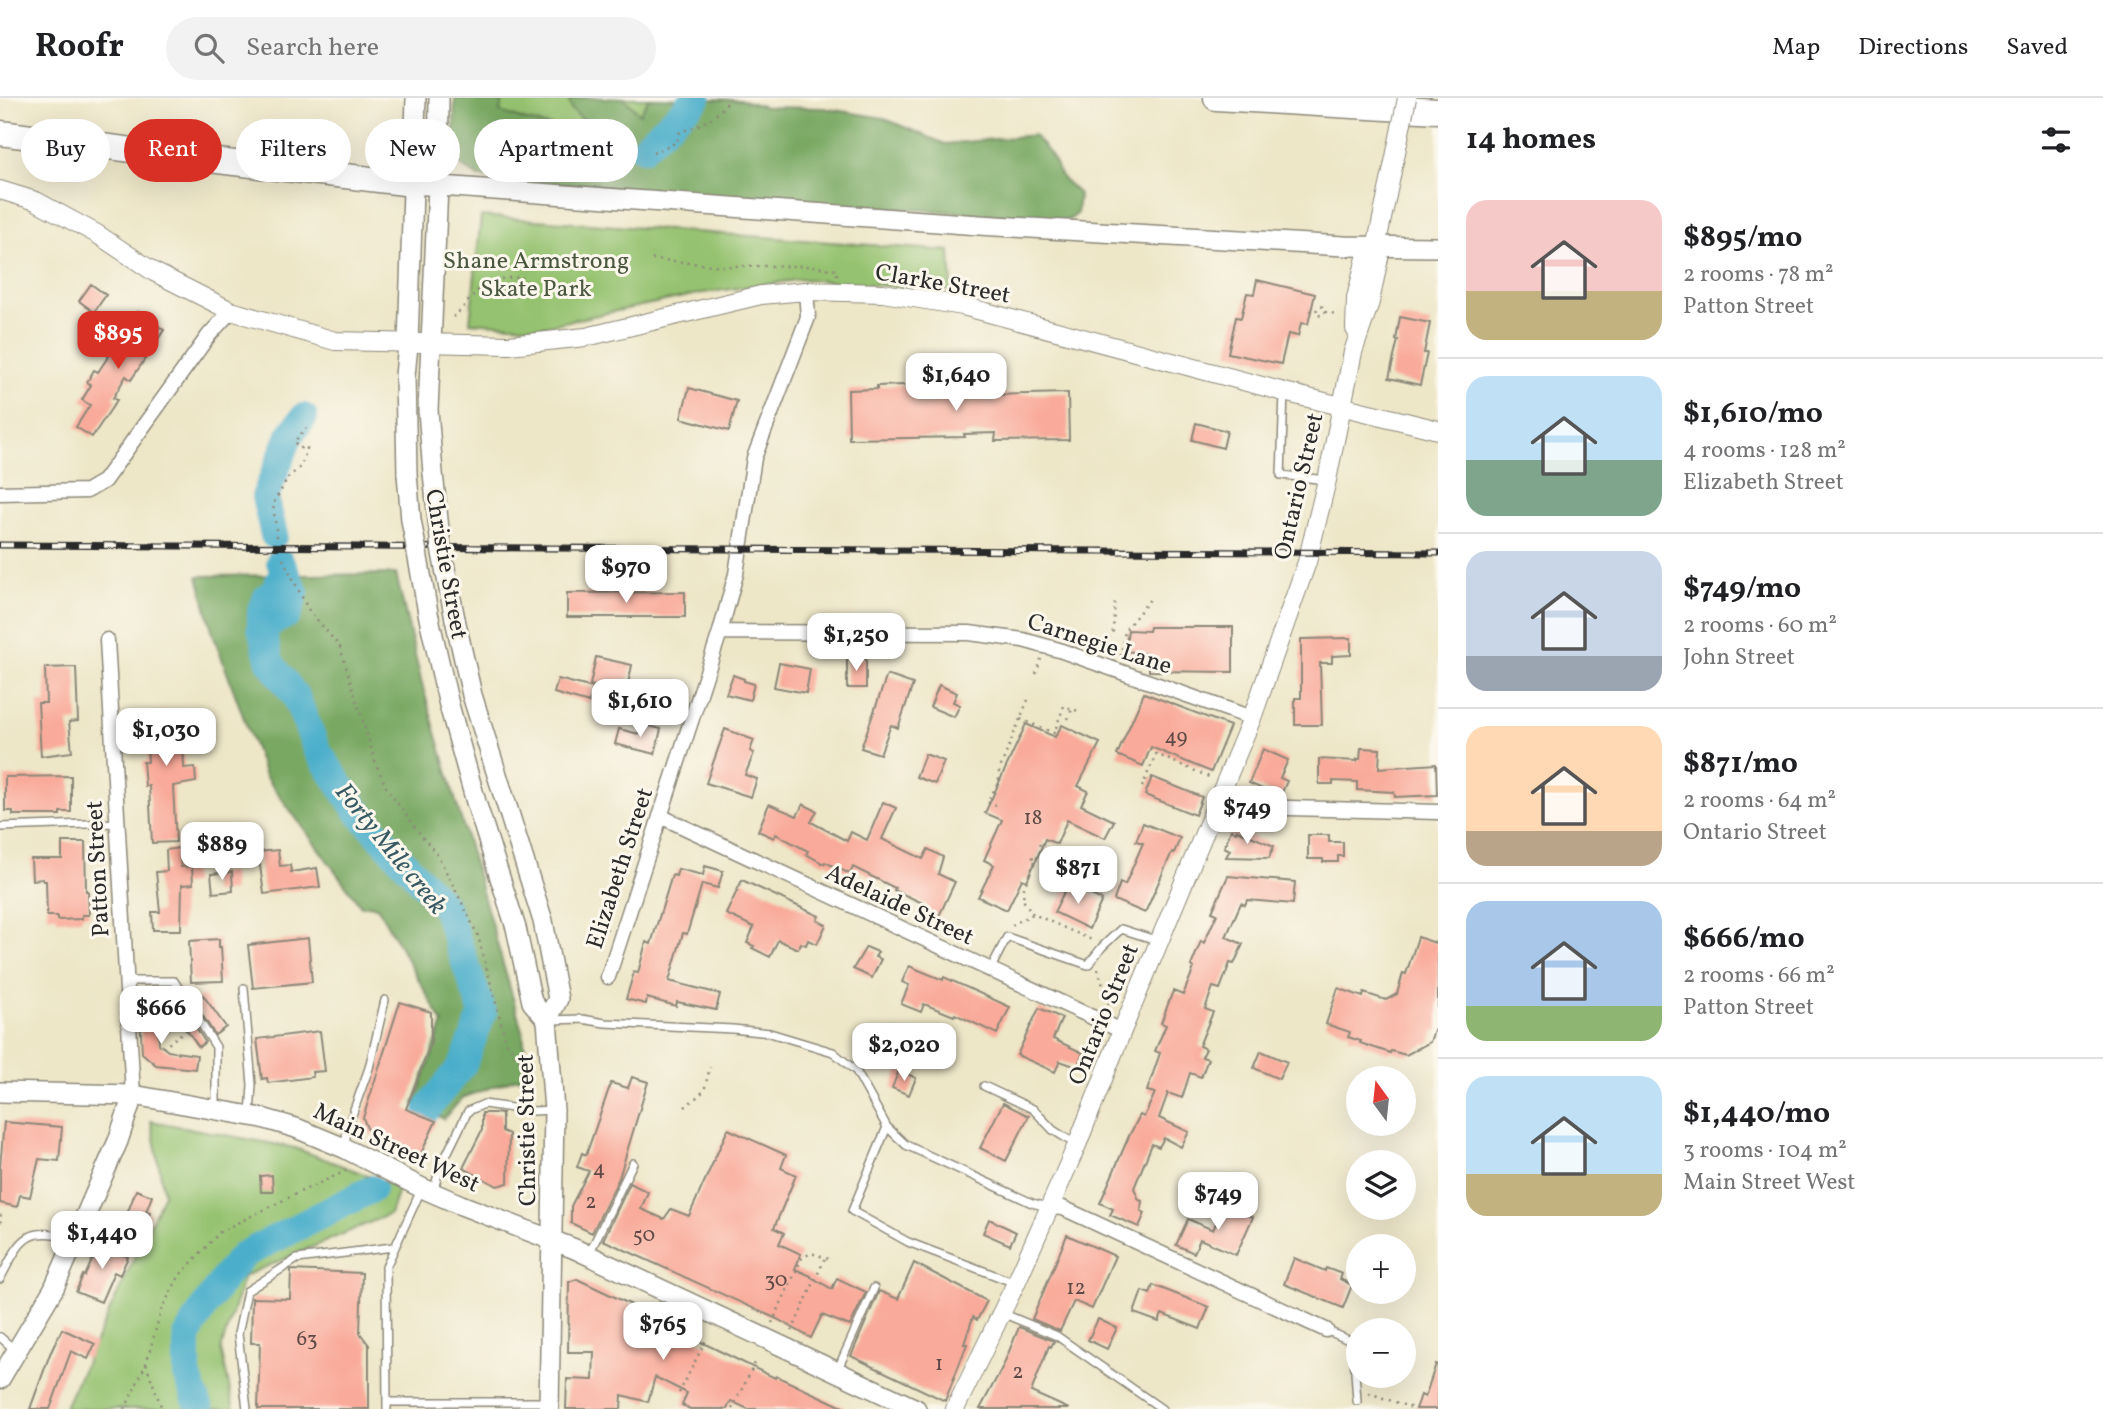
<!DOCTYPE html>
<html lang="en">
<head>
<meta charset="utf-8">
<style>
  body { margin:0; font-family:Vollkorn,serif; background:#f2f2f2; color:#202124; height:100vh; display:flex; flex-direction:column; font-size:26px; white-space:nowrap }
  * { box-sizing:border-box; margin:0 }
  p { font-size:23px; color:#757577 }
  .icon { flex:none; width:38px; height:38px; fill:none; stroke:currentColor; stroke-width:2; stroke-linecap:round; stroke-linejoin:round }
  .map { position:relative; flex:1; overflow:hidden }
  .details { display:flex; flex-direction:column; background:#fff; width:665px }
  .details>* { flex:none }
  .guide { position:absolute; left:21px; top:21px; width:665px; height:63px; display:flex; gap:14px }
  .needle { width:46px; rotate:345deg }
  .fabs { position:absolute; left:1346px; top:968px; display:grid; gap:14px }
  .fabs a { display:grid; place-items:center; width:70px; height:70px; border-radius:50%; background:#fff; box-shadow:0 7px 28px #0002; font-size:35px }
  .price { position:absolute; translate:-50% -60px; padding:0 16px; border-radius:14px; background:#fff; color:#222; font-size:23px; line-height:46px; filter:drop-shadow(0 2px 4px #0008) }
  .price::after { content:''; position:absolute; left:50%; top:42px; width:21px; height:16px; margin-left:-10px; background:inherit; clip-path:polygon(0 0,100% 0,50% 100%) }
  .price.active { background:#d93025; color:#fff }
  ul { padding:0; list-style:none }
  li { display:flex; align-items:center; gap:21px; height:175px; padding:0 28px }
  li+li { border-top:2px solid #e0e0e0 }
  li span { display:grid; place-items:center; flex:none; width:196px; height:140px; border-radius:21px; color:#555 }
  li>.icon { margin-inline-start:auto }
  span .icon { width:84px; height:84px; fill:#fffc; stroke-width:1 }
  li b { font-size:30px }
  h2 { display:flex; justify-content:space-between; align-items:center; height:84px; padding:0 28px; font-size:30px }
  .tag { padding:0 24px; border-radius:32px; background:#fff; box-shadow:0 7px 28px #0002; font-size:24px; line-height:63px }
  .tag.active { background:#d93025; color:#fff }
  header { display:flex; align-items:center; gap:42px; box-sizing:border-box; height:98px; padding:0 35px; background:#fff; border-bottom:2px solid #e0e0e0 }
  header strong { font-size:33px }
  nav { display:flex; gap:38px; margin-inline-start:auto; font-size:24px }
  .search { width:490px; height:63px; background:#f2f2f2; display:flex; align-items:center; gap:18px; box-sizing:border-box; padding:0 24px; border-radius:38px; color:#757577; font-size:26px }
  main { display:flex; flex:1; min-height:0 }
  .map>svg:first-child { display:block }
</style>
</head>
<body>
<header>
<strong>Roofr</strong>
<div class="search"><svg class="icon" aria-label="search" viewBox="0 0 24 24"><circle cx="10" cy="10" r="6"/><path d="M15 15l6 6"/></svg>Search here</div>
<nav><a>Map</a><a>Directions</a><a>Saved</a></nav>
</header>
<main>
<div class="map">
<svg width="1438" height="1311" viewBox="0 0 1438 1311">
  <rect width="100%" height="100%" fill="#fbf7ec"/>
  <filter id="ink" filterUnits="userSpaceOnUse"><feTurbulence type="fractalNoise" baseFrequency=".0143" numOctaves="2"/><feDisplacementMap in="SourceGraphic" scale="14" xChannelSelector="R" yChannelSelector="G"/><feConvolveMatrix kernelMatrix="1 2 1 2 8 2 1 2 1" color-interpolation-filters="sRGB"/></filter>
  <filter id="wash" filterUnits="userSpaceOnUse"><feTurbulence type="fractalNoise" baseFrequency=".00686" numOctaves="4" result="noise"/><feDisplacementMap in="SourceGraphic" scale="28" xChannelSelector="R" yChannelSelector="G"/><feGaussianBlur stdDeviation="1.57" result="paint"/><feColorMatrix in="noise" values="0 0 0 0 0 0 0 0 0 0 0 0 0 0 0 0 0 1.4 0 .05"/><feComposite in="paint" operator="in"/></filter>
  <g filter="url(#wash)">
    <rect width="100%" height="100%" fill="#ede6c7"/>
    <path fill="#95c270" stroke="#60764e" stroke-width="2" d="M503 0H572L569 3 572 12 605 41 527 23 499 14Z
      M623 0H649L640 16Z
      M481 118 950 153 952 193 803 181 703 195 540 229 470 224Z
      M151 1023 295 1050 399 1089 390 1116 244 1178 221 1251 234 1311H64L164 1096Z"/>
    <path fill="#78a862" stroke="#526a46" stroke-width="2" d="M455 0H503L500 14 527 23 603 40 572 12 569 3 572 0H623L640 16 649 0 743 2 765 9 823 10 883 20 945 46 1034 37 1050 56 1063 81 1079 96 1077 116 1069 122 617 91 478 79 458 65 453 51Z
      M396 476 422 586 523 935 528 983 517 980 462 1000 444 1021 414 1006 443 925 378 810 371 807 361 808 265 678 213 536 198 478Z"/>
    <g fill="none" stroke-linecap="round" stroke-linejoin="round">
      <path stroke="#4bafcb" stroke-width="28" d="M643 50 697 0
        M274 437 265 399 290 337 304 319
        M280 464 295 494 288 516 261 530 270 564 296 599 317 652 358 714 445 809 483 915 463 966 428 1010
        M261 530V513L267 499 275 492 284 472
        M200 1311 187 1277V1238L204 1209 227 1176 243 1157 372 1091"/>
    </g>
    <g id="blocks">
      <path fill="#f9aa9a" d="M1257 182 1315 196 1308 226 1301 225 1298 238 1288 236 1281 266 1228 255 1236 219 1241 220 1247 195 1254 196Z
        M91 186 106 197 94 214 79 203Z
        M138 214 164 232 131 282 126 278 113 300 117 302 92 339 76 329 90 307 82 302 91 287 87 284 94 272 98 274Z
        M1400 219 1430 225 1424 255H1427L1420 287 1389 280 1398 242H1396Z
        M961 285H991L992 297 1068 295 1069 342 995 343 996 335 964 336 965 339 849 341 848 292 877 291V288Z
        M689 290 737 303 729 333 681 320Z
        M1196 325 1227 333 1223 350 1192 342Z
        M685 494V519H567V495Z
        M1150 529H1233V574L1149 573V556L1125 553 1128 532 1149 533Z
        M1351 540V557L1332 558V565H1320L1322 627H1295V600H1301V541Z
        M596 559 632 567 626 596 590 587Z
        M847 560H866V590H847Z
        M779 565 810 571 806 595 774 589Z
        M76 569 78 623 69 624 72 654 41 658 38 605H46L45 570Z
        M733 577 744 581V583L754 586 750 602 726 596Z
        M887 577 913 586 898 630 891 627 880 656 861 650Z
        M558 581 593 590 589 605 554 595Z
        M939 587 957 595 953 604 960 607 954 619 930 609Z
        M1144 595 1230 628 1211 674 1151 649 1143 668 1117 657Z
        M193 612 194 633 184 634V638H183L184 670 195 669 196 684 173 688 176 744 152 745 149 688H145L143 664H148L146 615Z
        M641 626 661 631 655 656 615 646 619 631 639 636Z
        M1026 626 1055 639 1062 627 1100 645 1078 688 1088 693 1081 707 1114 723 1105 740 1067 722 1057 746 1045 741 1027 783 1022 781 1007 812 978 799 994 767 984 762 1002 722 985 715Z
        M725 631 754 642 750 653 754 655 745 677 757 681 751 699 706 685Z
        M1361 650 1380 651 1379 670 1436 666 1437 697 1395 699 1394 694 1357 692V684L1333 683V686H1319V661L1357 663V661H1360Z
        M1263 651 1288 662 1280 680 1287 683 1280 699 1249 685Z
        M925 656 944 663 935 686 916 679Z
        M71 678V714H60V717H13V713H5V679Z
        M1152 679 1202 699 1195 717 1145 697Z
        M883 704 896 710 882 741 923 761 928 751 943 759 938 776 955 784 939 818 925 812 927 807 894 792 895 790 853 769 850 776 825 764 824 766 806 756 808 753 776 736 774 740 758 733 769 706 797 718 803 706 817 713 811 724 847 743 851 734 867 742Z
        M1143 725 1180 740 1174 755 1172 754 1145 815 1114 802 1120 785 1125 787 1143 745 1136 743Z
        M1231 732 1236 734 1237 732 1274 748 1269 760 1226 759 1230 752 1224 749Z
        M1308 737H1329V744H1343V758H1338V764H1323V761H1308Z
        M62 744H85L86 793H88L89 817H82V821L57 822V818H47L46 783H43V781L32 782 31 761H62Z
        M179 750 181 769 192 768 193 786 182 787 181 832H153L152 814H160L156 774 167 773 166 752Z
        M278 752 280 768 290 767 291 774 317 770 320 789 264 796 258 754Z
        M705 768 723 773 718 790 702 786 687 836 683 835 669 883 720 896 716 912 677 904 676 908 647 900 646 906 626 901 634 874 638 875 646 844 651 846 672 777 676 778 678 771 703 777Z
        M232 774 233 793 213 795 211 776Z
        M1228 778 1295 784 1293 806 1247 802 1245 807 1241 805 1226 839 1243 846 1234 866 1230 865 1220 891 1213 889 1205 911 1213 914 1199 948 1206 951 1202 959 1208 961 1201 979 1190 975 1182 1000 1168 995 1159 1020 1189 1034 1181 1049 1164 1040 1159 1049 1152 1046 1134 1090 1139 1102 1142 1103 1141 1113 1145 1115 1139 1129 1110 1117 1113 1111 1100 1105 1129 1038 1140 1017 1144 1019 1155 995 1147 993 1160 955 1155 953 1166 927 1161 925 1173 893 1183 897 1194 870 1191 868 1201 843 1204 845 1217 816 1212 814Z
        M742 782 819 818 817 822 826 827 817 846 808 842 806 847 801 845 798 851 778 842 770 859 752 850 754 848 747 845 754 829 726 816Z
        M1068 786 1102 802 1089 831 1054 814Z
        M1418 839 1438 846V933L1434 932 1430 944 1406 957 1391 953 1390 955 1360 945 1361 943 1348 939 1350 934 1326 926 1338 890 1363 899 1364 895 1386 902 1397 896 1403 875 1406 876Z
        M308 840 312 884 253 890 248 847Z
        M219 841V849H221L223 883 191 884 189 843Z
        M866 849 878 854 875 859 881 861 872 880 853 871Z
        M909 868 943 882 944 879 1010 909 997 936 955 916 954 918 924 906 921 914 901 906 909 887 902 884Z
        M203 897 226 929 215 937 194 904Z
        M400 904 431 914V945L406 1011 436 1023 420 1058 369 1035 363 1020Z
        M1039 910 1062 920 1053 941 1083 955 1077 969 1060 963 1055 974 1017 957Z
        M185 911 205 944 199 949 176 917Z
        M140 915H157L159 946 168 953 197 957 195 971 156 967 142 955Z
        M320 933 325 973 312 974 313 979 268 985 267 980 262 981 257 941Z
        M1261 953 1287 964 1279 981 1254 970Z
        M899 972 916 980 909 997 892 990Z
        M632 979 648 984 619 1080 592 1135 571 1125V1108L589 1073 577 1069 582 1055 586 1057 611 985 628 990Z
        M1003 1005 1029 1018 1006 1063 980 1050Z
        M482 1015H502V1033L509 1036 508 1085 497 1088 463 1070 482 1032Z
        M4 1024 62 1029 59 1063 39 1061 30 1099 20 1097 17 1109 0 1105V1069Z
        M728 1031 786 1057 781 1070 796 1077 774 1130 784 1135 779 1146 801 1156 795 1171 811 1178V1179L832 1191 837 1180 866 1194 850 1228 822 1217 811 1240 777 1221 603 1142 630 1085 648 1094 641 1111 664 1121 671 1111 689 1118Z
        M272 1077 273 1094H261L260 1078Z
        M136 1092 152 1098 146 1114 150 1115 142 1137 122 1130Z
        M1225 1106 1253 1119 1236 1157 1200 1141 1194 1155 1176 1147 1188 1121 1213 1132Z
        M989 1121 1016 1134 1010 1147 983 1135Z
        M1067 1137 1115 1158 1092 1211 1074 1203 1060 1233 1032 1221Z
        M105 1141 120 1147 117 1154 128 1159 120 1177 114 1174 101 1204 76 1194 83 1177 85 1178 99 1147 101 1149Z
        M1294 1160 1325 1173 1326 1170 1342 1176 1340 1181 1352 1187 1343 1210 1284 1186Z
        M914 1165 987 1203 977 1222 973 1219 964 1246H967L945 1303 851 1258 879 1193 898 1201Z
        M291 1172 362 1175 360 1235 369 1247V1311H258L260 1245H251L252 1200 290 1201Z
        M577 1181 699 1239 697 1242 775 1280 776 1278 847 1311H748L731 1303 727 1311H690L682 1307 687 1295 655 1279 648 1304 622 1297 621 1311H566L567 1281 593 1282 594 1254H568L569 1184Z
        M1153 1187 1209 1209 1200 1231 1162 1216 1159 1224 1134 1215 1142 1193 1150 1196Z
        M1098 1221 1117 1230 1107 1251 1088 1242Z
        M1019 1229 1054 1243 1051 1249 1049 1248 1031 1294 1069 1311H980L1003 1268Z
        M62 1231 95 1246 88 1261 71 1253 50 1311H30L50 1256Z
        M1436 1266 1438 1267V1311H1416L1421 1297 1425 1299Z"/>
    </g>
  </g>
  <g filter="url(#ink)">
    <use href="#blocks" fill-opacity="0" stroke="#8c8879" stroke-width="2"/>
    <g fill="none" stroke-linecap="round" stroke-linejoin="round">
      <defs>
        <path id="service" d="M1284 295 1281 377 1327 382
          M0 729 117 725
          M990 872 1007 839 1088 867 1102 849 1121 831 1159 843
          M127 883H174L216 949V1011
          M244 890 252 987 250 1017
          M550 922 582 921 605 925 733 931 770 935 833 954 856 973 887 1029 906 1047 1032 1105 1048 1109
          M984 988 1033 1011 1053 1032 1077 1047
          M887 1029 852 1113 908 1144 1015 1185
          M345 1049 347 1031 369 970 385 902
          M434 1092 439 1072 468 1013 484 1006 533 1013 553 1012
          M589 1156 633 1065
          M0 1181C22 1140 25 1127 75 1141
          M1002 1215 1057 1238 1162 1311
          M1326 1232 1353 1244 1357 1303
          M0 1239 15 1252
          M837 1273 874 1190
          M387 1304H548
          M247 1311 238 1236 247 1193 297 1161 393 1149
          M387 1311 386 1169 421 1092"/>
        <path id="minor" d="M0 395 87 393 104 383 209 237 231 213
          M720 534 969 535 1023 542 1059 552 1252 620
          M107 542 133 997
          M1216 708 1438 714
          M660 718 1122 933
          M608 879 720 534 736 476 754 360 808 219 806 193
          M1049 1109 1063 1110 1326 1232"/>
        <path id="tertiary" d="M0 92 36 103 97 136 154 174 231 213 335 243 509 247 586 239 761 197 806 193 883 195 963 208 1284 294 1438 332
          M1355 231 1356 200 1366 160 1376 149
          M955 1311 1016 1185 1077 1047 1122 933 1252 620 1307 464 1327 382 1353 254 1370 204 1379 160 1376 149 1393 69"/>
        <path id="secondary" d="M413 86 979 127 1344 148 1438 149
          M433 375 428 312 438 89 439 0
          M407 376 405 278 408 246 416 0
          M429 520 449 607 476 704 516 830 532 904 547 922
          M455 521 472 597 543 823 558 901 547 922 554 1012 549 1311
          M0 994 133 997 262 1020 296 1030 344 1050 422 1090 461 1107 575 1151 916 1311
          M0 1281 54 1190 118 1043 133 997"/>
        <path id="motorway" d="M1216 0 1438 13
          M0 35 226 64 413 86"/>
      </defs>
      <use href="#service" stroke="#8c8879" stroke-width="10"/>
      <use href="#minor" stroke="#8c8879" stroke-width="17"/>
      <use href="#tertiary" stroke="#8c8879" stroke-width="20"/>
      <use href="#secondary" stroke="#8c8879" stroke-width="22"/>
      <use href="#motorway" stroke="#8c8879" stroke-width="27"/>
      <path stroke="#8c8879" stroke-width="2.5" stroke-dasharray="2 5" stroke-linecap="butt" d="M653 55 677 44 680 34C701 27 718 20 730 0
        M652 161 721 168H811L837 172V178
        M1316.5 213a4.5 4.5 0 1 1 9 0a4.5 4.5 0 1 1-9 0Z
        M1325 214 1336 216
        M453 219C466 209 476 190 489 184 498 180 512 180 523 179
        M277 439 273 406 288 380 301 368 307 350H300L294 344 306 330
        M283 461 308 511 340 549 376 666 387 691 420 736 437 756 462 805 478 838 506 943 522 967 529 974
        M1101 552 1113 533 1115 500
        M1121 558 1125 532 1151 500
        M1036 576 1041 561
        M1028 602 1020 621 1054 635 1064 608 1078 613
        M1068 621 1072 611
        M1142 689 1156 656 1209 679
        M996 708 987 704 999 684V673L1020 621
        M1032 759 1036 761 1024 789 1023 802 1033 816 1092 842
        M1036 761 1040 763 1043 757 1039 745
        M1012 827 1033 816
        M607 832 603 810 608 807
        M1098 871 1110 910
        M163 950 191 928
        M685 1009 704 993 710 969
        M0 1117 2 1118 0 1126
        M772 1225 802 1160 811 1155 829 1161
        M792 1233 825 1160
        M146 1266 162 1311
        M679 1295 707 1240
        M1369 1295 1415 1311
        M125 1311 146 1266 162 1210 180 1177 221 1133 302 1093 346 1073
        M732 1311 756 1263"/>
      <use href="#service" stroke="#fff" stroke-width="7"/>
      <use href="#minor" stroke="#fff" stroke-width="14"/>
      <use href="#tertiary" stroke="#fff" stroke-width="18"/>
      <use href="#secondary" stroke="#fff" stroke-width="19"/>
      <use href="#motorway" stroke="#fff" stroke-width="24"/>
      <defs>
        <path id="rail" d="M0 447 1438 455"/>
      </defs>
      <use href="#rail" stroke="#2b2b2b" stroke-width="7"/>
      <use href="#rail" stroke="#fbf7ec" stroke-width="4.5" stroke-dasharray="13" stroke-linecap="butt"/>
      <defs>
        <path id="tertiary-bridge" d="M1393 69 1407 0"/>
        <path id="secondary-bridge" d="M433 375 441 450 455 521
          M407 376 411 422 429 520"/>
      </defs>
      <use href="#tertiary-bridge" stroke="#8c8879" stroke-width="20" stroke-linecap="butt"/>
      <use href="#secondary-bridge" stroke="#8c8879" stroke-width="22" stroke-linecap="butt"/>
      <use href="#tertiary-bridge" stroke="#fff" stroke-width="18"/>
      <use href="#secondary-bridge" stroke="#fff" stroke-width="19"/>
    </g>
  </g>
  <g text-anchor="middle" stroke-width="6" stroke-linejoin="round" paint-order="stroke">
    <g font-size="21" fill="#5e4b47">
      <text x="1176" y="645">49</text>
      <text x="1033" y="726">18</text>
      <text x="599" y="1077">4</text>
      <text x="591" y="1110">2</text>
      <text x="644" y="1143">50</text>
      <text x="776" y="1188">30</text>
      <text x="1076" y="1196">12</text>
      <text x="307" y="1247">63</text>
      <text x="939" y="1272">1</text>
      <text x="1018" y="1280">2</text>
    </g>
    <g font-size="24" fill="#4b5840" stroke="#fbf7ec">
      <text x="536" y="170">Shane Armstrong<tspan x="536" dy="28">Skate Park</tspan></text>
    </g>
    <g font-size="24" fill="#2b2b2b" stroke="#fbf7ec">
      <text transform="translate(943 185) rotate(10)" y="8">Clarke Street</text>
      <text transform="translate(1298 388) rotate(-77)" y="8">Ontario Street</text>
      <text transform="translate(447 466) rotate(80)" y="8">Christie Street</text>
      <text transform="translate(1100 545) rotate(18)" y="8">Carnegie Lane</text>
      <text transform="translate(619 770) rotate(-72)" y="8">Elizabeth Street</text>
      <text transform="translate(97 771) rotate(-93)" y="8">Patton Street</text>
      <text transform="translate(900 806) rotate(25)" y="8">Adelaide Street</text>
      <text transform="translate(1103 916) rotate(-68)" y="8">Ontario Street</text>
      <text transform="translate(526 1032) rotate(-91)" y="8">Christie Street</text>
      <text transform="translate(397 1049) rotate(25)" y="8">Main Street West</text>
    </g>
    <g font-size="26" font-style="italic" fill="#365963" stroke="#fbf7ec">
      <text transform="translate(392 750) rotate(51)" y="9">Forty Mile creek</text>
    </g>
  </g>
</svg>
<div class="fabs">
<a><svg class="needle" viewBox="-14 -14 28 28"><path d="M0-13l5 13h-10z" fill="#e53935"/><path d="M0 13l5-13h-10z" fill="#757577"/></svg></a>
<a><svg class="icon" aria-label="layers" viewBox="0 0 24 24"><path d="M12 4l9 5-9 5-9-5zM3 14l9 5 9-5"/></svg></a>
<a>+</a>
<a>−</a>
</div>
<b class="price active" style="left:118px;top:273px">$895</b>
<b class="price" style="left:956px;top:315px">$1,640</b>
<b class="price" style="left:626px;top:507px">$970</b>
<b class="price" style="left:856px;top:575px">$1,250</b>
<b class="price" style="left:640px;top:641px">$1,610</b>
<b class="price" style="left:166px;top:670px">$1,030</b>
<b class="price" style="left:1247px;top:748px">$749</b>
<b class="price" style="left:222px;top:784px">$889</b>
<b class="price" style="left:1078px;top:808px">$871</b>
<b class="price" style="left:161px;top:948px">$666</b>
<b class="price" style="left:904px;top:985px">$2,020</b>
<b class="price" style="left:1218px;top:1134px">$749</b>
<b class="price" style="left:102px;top:1173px">$1,440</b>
<b class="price" style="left:663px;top:1264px">$765</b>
<div class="guide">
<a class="tag">Buy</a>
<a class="tag active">Rent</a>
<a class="tag">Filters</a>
<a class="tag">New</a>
<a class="tag">Apartment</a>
</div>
</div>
<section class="details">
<h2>14 homes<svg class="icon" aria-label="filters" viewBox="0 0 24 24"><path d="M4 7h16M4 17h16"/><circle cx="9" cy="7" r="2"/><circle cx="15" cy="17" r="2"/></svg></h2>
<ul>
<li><span style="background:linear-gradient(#f6c9c9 65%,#c2b280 0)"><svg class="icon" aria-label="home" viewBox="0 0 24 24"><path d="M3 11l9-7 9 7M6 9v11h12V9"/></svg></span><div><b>$895/mo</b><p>2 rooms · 78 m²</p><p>Patton Street</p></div></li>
<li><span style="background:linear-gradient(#bfe0f5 60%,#7fa58c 0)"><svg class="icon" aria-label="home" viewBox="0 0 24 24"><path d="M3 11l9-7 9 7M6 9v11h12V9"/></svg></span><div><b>$1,610/mo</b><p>4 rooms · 128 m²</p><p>Elizabeth Street</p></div></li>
<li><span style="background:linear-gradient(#c9d6e8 75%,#9aa5b1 0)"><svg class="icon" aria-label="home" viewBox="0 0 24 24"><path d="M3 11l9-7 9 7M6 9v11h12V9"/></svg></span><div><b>$749/mo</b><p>2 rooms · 60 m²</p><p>John Street</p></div></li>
<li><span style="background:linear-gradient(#ffd9b3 75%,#b9a48a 0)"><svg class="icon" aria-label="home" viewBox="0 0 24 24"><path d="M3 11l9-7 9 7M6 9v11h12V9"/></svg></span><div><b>$871/mo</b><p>2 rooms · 64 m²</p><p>Ontario Street</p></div></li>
<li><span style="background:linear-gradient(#a9c7e8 75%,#8fb573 0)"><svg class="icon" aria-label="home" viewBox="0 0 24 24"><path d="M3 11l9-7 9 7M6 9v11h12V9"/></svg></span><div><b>$666/mo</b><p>2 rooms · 66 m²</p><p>Patton Street</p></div></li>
<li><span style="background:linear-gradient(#bfe0f5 70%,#c2b280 0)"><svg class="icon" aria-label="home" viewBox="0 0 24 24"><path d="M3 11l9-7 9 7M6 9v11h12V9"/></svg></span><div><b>$1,440/mo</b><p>3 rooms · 104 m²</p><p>Main Street West</p></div></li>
</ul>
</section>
</main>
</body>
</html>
